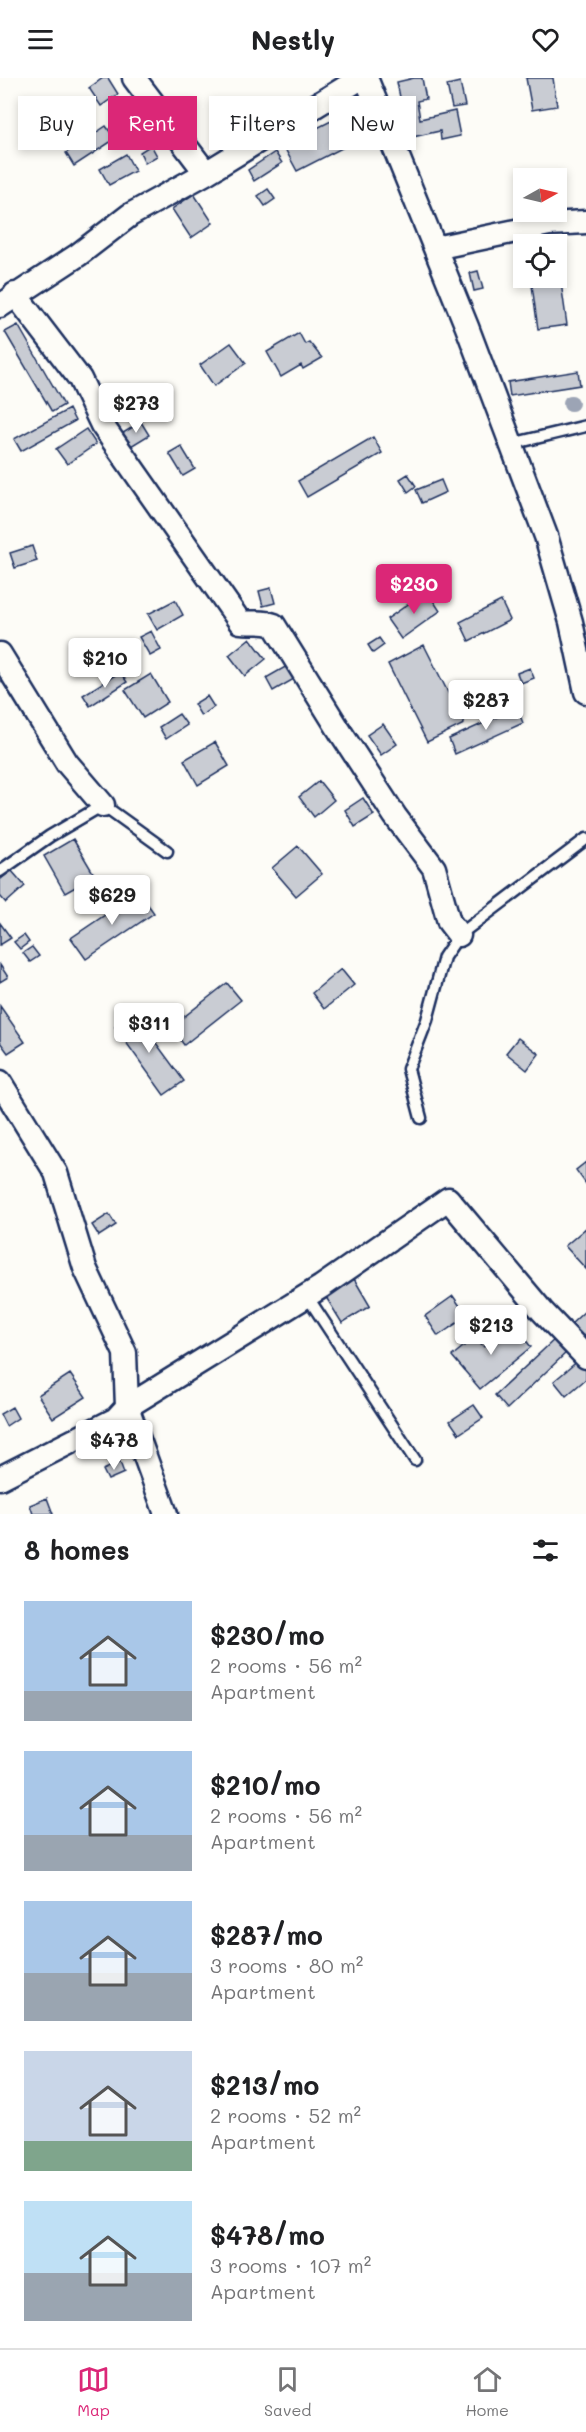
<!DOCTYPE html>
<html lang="en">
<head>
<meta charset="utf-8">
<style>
  body { margin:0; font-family:Mali,sans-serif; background:#f6f6f6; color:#202124; height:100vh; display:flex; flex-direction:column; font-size:22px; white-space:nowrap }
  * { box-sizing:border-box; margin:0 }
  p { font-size:20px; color:#757577 }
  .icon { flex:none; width:33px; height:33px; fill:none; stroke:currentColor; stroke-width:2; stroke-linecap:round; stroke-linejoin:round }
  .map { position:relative; height:1436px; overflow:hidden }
  .panel { display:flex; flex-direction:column; background:#fff; flex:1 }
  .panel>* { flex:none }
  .top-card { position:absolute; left:18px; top:18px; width:550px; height:54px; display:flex; gap:12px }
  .needle { width:39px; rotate:82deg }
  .fabs { position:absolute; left:513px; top:90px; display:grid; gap:12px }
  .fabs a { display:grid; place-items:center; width:54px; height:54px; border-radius:0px; background:#fff; box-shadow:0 3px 9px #0003; font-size:30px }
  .price { position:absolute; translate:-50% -51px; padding:0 14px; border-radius:6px; background:#fff; color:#222; font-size:20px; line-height:39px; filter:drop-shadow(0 2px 3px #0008) }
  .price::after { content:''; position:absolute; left:50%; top:36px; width:18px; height:14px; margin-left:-9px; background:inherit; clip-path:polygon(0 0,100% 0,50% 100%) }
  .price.selected { background:#db2777; color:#fff }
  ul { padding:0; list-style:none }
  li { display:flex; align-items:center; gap:18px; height:150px; padding:0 24px }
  li span { display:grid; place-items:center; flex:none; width:168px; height:120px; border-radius:0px; color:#555 }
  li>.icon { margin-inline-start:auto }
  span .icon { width:72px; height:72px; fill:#fffc; stroke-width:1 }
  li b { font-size:26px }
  h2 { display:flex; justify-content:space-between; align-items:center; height:72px; padding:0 24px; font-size:26px }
  .chip { padding:0 21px; border-radius:0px; background:#fff; box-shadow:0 3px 9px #0003; font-size:21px; line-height:54px }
  .chip.selected { background:#db2777; color:#fff }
  header { display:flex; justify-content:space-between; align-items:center; height:78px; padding:0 24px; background:#fff; font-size:27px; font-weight:700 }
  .dock { display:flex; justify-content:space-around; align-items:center; height:84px; border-top:2px solid #e0e0e0; background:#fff; font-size:16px; color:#757577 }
  .dock a { display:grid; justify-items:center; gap:3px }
  .dock .selected { color:#db2777 }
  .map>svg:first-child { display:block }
</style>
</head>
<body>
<header><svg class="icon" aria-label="menu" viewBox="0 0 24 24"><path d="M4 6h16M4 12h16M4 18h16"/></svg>Nestly<svg class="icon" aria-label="heart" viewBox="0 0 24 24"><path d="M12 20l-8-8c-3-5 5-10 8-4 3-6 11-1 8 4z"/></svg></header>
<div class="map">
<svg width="586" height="1436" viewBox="0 0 586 1436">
  <rect width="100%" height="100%" fill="#fdfcf7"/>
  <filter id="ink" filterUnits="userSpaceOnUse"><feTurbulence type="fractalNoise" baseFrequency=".0167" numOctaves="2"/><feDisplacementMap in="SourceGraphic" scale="12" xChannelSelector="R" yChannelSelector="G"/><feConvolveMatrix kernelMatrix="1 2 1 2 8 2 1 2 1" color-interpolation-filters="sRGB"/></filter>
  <g filter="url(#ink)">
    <path fill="#c9ccd3" stroke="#1b2f5e" stroke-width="1.5" d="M103 0H108L118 16 101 28 89 10Z
      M414 0H422L426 21 417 23 420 41 455 33 460 58 441 62 440 53 408 60 397 4Z
      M526 0H553L557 28 532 32Z
      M460 4 465 28 452 30 447 7Z
      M339 39 352 65 297 93 283 67Z
      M106 48 115 61 74 88 66 75Z
      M151 67 157 78 145 85 140 74Z
      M275 74 282 85 254 103 248 92Z
      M126 76 135 93 109 107 100 91Z
      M268 111 275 121 265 128 258 118Z
      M194 116 213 145 191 160 172 131Z
      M557 176 567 247 538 251 531 200H556Z
      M478 193 483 211 474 213 470 195Z
      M18 247 64 327 52 334 5 254Z
      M299 255 305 266 309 264 322 280 303 291 301 287 281 299 267 274Z
      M231 265 246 285 214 308 200 287Z
      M578 293 580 307 510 318 508 304Z
      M69 331 75 343 21 373 14 361Z
      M141 344 149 357 131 368 123 355Z
      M86 351 96 366 67 386 56 371Z
      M373 359 382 375 307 419 298 403Z
      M181 368 195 391 183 398 169 375Z
      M408 396 416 408 408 414 400 401Z
      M441 402 446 414 422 425 416 412Z
      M32 468 37 483 15 490 10 475Z
      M271 510 275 525 263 528 259 513Z
      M427 513 440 533 401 561 387 541Z
      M175 522 183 537 157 552 148 536Z
      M501 523 510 542 469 563 460 544Z
      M151 553 161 572 150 578 139 559Z
      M250 560 266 581 245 598 229 577Z
      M379 560 384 567 373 575 368 567Z
      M424 567 464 646 427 664 388 586Z
      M287 588 294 601 273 613 266 600Z
      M530 590 534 600 521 605 517 595Z
      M120 594 127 604 90 628 83 617Z
      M151 596 168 624 143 640 125 612Z
      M492 612 495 619 485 623 482 616Z
      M207 618 214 629 201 638 194 626Z
      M517 630 523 645 455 676 449 661Z
      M179 636 187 647 166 661 159 649Z
      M383 646 397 666 381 677 367 657Z
      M215 664 229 688 198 707 184 682Z
      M319 703 334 722 314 739 299 719Z
      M363 720 374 737 355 749 345 732Z
      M73 761 95 798 65 815 44 778Z
      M298 768 322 796 296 818 272 790Z
      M11 792 25 808 6 825 0 818V802Z
      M139 814 154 835 86 881 71 860Z
      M0 845 11 860 0 867Z
      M24 857 29 864 20 871 14 864Z
      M32 869 39 878 30 884 23 875Z
      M0 887 8 899 0 904Z
      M341 891 354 907 324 931 312 915Z
      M227 905 241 922 184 967 171 949Z
      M0 928 25 964 8 975 0 964Z
      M134 935 184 1003 164 1017 115 949Z
      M518 960 539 976 527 992 506 975Z
      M586 1084V1106L576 1092Z
      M109 1136 116 1147 99 1158 92 1147Z
      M586 1150V1191L565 1168Z
      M353 1199 370 1228 342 1245 324 1216Z
      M453 1218 467 1238 438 1258 425 1238Z
      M586 1232V1264L571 1246Z
      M513 1246 531 1269 480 1311 452 1278 475 1259 484 1269Z
      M556 1260 568 1273 507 1331 495 1317Z
      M579 1282 586 1290V1301L566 1318 554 1303Z
      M70 1296 86 1319 53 1340 38 1317Z
      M474 1327 483 1340 459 1356 450 1343Z
      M12 1329 18 1340 6 1348 0 1336Z
      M120 1384 124 1395 108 1402 103 1392Z
      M47 1420 53 1436H33L30 1427Z"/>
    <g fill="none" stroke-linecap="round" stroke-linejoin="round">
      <defs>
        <path id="service" d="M511 366 586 348
          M0 793 50 758 103 727 167 773
          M421 1040 408 991 427 942 444 879 459 857 586 761
          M307 1218 415 1382"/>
        <path id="minor" d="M134 0 206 95
          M366 0 467 249 546 458 571 544 586 614
          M435 170 549 146 586 144
          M15 216 80 301 102 347 240 544C252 546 262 542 274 547L341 655 395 738 434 790 449 844 459 857
          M0 228 78 177 130 137 206 95 361 0
          M0 576 67 685 103 727
          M0 1004 56 1095 85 1190 125 1275 127 1329 166 1436
          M0 1400 116 1341 127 1329 321 1209 448 1121 542 1233 586 1279"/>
      </defs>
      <use href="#service" stroke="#1b2f5e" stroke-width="15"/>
      <use href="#minor" stroke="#1b2f5e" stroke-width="27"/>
      <use href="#service" stroke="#fdfcf7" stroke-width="10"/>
      <use href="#minor" stroke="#fdfcf7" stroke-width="22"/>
    </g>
    <circle fill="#9ca4b5" cx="571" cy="325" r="8"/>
  </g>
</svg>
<div class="fabs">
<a><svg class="needle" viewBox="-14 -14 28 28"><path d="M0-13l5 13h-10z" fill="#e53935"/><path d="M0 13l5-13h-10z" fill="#757577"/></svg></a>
<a><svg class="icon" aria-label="locate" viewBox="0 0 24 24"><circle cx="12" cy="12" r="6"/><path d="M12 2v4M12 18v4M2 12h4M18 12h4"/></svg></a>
</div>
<b class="price" style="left:136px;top:356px">$273</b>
<b class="price selected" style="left:414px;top:537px">$230</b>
<b class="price" style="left:105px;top:611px">$210</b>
<b class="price" style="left:486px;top:653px">$287</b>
<b class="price" style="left:112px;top:848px">$629</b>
<b class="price" style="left:149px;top:976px">$311</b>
<b class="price" style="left:491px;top:1278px">$213</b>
<b class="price" style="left:114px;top:1393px">$478</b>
<div class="top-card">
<a class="chip">Buy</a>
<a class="chip selected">Rent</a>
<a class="chip">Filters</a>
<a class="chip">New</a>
</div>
</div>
<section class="panel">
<h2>8 homes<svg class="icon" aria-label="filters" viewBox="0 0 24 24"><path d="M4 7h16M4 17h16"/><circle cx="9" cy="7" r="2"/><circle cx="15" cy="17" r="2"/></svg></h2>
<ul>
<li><span style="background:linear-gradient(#a9c7e8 75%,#9aa5b1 0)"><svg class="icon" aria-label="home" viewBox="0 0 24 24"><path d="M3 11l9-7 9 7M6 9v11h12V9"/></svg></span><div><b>$230/mo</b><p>2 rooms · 56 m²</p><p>Apartment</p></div></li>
<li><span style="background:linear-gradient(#a9c7e8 70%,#9aa5b1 0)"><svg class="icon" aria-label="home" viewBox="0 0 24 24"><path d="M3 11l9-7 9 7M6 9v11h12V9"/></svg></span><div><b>$210/mo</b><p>2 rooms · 56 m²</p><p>Apartment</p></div></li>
<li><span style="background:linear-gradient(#a9c7e8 60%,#9aa5b1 0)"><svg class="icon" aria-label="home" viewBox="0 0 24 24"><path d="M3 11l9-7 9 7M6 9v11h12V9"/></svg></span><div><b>$287/mo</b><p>3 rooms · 80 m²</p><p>Apartment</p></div></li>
<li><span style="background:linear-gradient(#c9d6e8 75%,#7fa58c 0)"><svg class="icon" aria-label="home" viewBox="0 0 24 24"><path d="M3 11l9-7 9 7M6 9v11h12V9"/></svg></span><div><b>$213/mo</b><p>2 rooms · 52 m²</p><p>Apartment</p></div></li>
<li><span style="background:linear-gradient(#bfe0f5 60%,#9aa5b1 0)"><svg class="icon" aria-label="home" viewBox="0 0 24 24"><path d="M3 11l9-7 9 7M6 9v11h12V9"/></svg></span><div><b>$478/mo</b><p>3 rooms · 107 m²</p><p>Apartment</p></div></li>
</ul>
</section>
<nav class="dock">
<a class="selected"><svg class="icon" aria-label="map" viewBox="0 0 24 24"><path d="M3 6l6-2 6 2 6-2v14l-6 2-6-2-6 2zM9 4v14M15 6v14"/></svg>Map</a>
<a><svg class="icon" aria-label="saved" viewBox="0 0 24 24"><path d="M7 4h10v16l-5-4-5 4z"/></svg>Saved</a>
<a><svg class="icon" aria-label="home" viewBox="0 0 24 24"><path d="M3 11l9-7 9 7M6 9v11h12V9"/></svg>Home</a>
</nav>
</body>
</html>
